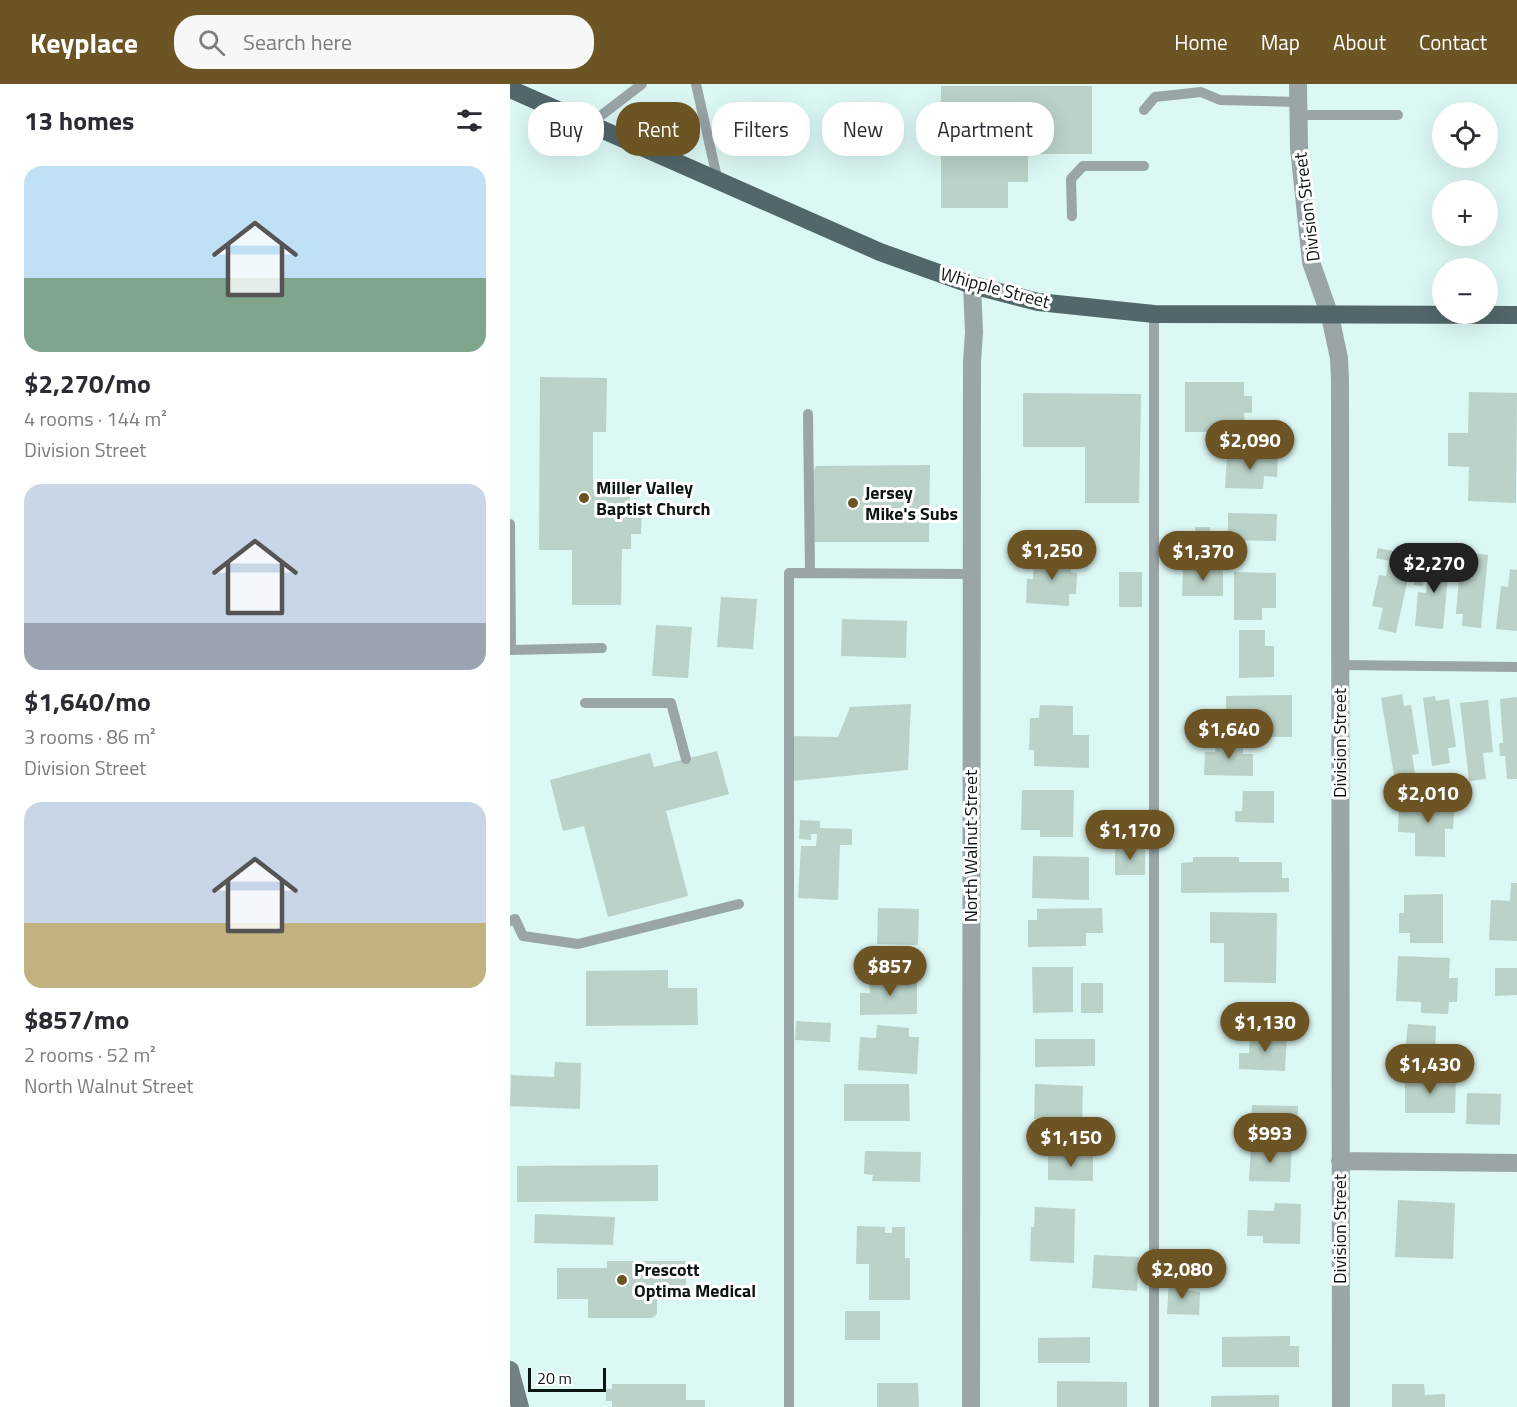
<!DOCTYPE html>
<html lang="en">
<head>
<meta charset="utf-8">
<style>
  body { margin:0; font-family:"Titillium Web",sans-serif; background:#f7f7f7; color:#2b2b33; height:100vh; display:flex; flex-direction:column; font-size:22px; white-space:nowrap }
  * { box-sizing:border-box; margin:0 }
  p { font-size:20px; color:#7c7c81 }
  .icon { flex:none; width:33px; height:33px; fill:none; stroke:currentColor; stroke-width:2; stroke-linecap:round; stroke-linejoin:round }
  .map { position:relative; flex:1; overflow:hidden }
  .sheet { display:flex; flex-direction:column; background:#fff; width:510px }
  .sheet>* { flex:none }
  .guide { position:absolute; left:18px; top:18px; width:570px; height:54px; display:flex; gap:12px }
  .tools { position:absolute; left:922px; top:18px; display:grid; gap:12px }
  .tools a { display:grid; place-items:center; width:66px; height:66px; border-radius:50%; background:#fff; box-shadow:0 6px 24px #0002; font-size:30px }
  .scale { position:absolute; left:18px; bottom:15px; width:78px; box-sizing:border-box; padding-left:6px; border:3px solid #0b1514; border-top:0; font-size:16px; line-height:21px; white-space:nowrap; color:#0b1514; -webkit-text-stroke:4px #fff; paint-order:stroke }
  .price { position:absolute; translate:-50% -51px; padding:0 14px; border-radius:21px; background:#6c5424; color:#fff; font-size:20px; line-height:39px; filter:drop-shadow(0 2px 3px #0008) }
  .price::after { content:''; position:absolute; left:50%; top:36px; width:18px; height:14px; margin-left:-9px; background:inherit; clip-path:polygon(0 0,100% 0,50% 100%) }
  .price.selected { background:#222; color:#fff }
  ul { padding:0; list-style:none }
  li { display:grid; align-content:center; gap:12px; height:318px; padding:0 24px }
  li span { display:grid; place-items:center; height:186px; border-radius:18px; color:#555 }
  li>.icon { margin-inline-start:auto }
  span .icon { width:108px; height:108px; fill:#fffc; stroke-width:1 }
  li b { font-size:26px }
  h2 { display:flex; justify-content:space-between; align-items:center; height:72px; padding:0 24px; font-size:26px }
  .chip { padding:0 21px; border-radius:24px; background:#fff; box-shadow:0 6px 24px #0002; font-size:21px; line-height:54px }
  .chip.selected { background:#6c5424; color:#fff }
  header { display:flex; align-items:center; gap:36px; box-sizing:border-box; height:84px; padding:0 30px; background:#6c5424; color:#fff }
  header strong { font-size:28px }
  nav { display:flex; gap:33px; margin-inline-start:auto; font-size:21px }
  .search { width:420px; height:54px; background:#f7f7f7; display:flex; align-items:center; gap:15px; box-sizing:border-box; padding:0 21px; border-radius:24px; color:#7c7c81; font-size:22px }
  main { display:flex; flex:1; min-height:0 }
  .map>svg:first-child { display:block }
</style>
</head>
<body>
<header>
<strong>Keyplace</strong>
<div class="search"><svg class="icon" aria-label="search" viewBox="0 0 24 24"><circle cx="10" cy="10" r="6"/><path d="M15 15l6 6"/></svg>Search here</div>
<nav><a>Home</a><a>Map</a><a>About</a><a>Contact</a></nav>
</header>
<main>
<section class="sheet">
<h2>13 homes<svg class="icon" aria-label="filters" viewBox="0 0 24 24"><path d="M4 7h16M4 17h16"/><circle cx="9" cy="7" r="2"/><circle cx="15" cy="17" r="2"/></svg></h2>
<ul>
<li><span style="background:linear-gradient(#bfe0f5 60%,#7fa58c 0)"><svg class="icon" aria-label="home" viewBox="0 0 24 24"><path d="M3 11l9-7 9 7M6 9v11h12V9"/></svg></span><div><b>$2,270/mo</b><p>4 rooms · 144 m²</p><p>Division Street</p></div></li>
<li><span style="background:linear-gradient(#c9d6e8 75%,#9aa5b1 0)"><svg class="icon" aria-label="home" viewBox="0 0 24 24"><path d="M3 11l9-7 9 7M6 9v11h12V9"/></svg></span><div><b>$1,640/mo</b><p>3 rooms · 86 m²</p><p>Division Street</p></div></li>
<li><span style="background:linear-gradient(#c9d6e8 65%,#c2b280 0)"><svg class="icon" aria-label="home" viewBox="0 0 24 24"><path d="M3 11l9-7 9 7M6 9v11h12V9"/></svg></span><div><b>$857/mo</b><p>2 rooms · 52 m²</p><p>North Walnut Street</p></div></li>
</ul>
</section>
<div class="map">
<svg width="1007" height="1323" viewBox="0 0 1007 1323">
  <rect width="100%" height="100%" fill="#dcf8f4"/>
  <path fill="#bad2c7" d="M431 2H582V70H518V98H498V124H431Z
    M30 293 97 294 96 348H83V406L120 407V421H132L131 450H121V465H112L111 521H62V466H29Z
    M675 298H734V312H742V329H734L735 348H675Z
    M959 308 1007 309 1006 419 958 417 959 383 938 382V349H958Z
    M513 309 631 310 629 419H575V363H513Z
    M717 370 768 372 767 393 754 392 753 405 715 404Z
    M420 381 419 458H302L301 393 306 382Z
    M718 429 767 430 766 457 718 456Z
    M685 443H700L701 473H685Z
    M868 464 903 471 886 549 868 545 873 524 862 522 869 491 876 492 879 477 866 474Z
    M959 469 978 471 971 544 952 542 953 530H946L949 493 956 494Z
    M524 471 562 473 561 488 567 489 566 510H559V522L516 519 517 495H523Z
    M919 471 940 473 933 545 905 542 908 508 916 509Z
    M906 478 916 479 913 502 904 501Z
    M673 483 713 484V512H672Z
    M1000 485 1007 486V547L986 545 991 502 998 503Z
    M609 488H632V523H609Z
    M724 488 766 489V524H752V536H724Z
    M211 513 247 515 243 565 207 563Z
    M332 535 397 537 396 574 331 572Z
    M146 541 182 543 178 594 142 592Z
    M729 546H755V562H764V593L729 594Z
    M892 610 894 622 901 621 909 670 902 671 906 694 885 697 871 614Z
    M782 611V653H738V646H716V612Z
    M925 612 926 617 939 615 946 663 938 664 940 679 922 682 913 614Z
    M1007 613V695H997L995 672H990L989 659H993L990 615Z
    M978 616 983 668 973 669 976 695 959 697 950 619Z
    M401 620 398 686 282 697 278 652 328 653 340 623Z
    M530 621 563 622V651H579V684L524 682V666H519L520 634H529Z
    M706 656 733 657V670H743V692L694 691 695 668H705Z
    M207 667 219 710 156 727 178 812 98 833 74 742 53 747 40 696 140 669 144 683Z
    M512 706H564L563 753H530V746H511Z
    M733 707H764V739L725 738V727H732Z
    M909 710H938L937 726H944L943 745H935V773L905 772V749L888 748 889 722H909Z
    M290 736 310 737V744L342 745V761H330L328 816 288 814 291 762H306L307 750H301V756L289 755Z
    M605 763H635V791H605Z
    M523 772 579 773V816L522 814Z
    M683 773H729V778H772V794H779V808L671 809V779L683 778Z
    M1001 799H1007V857L979 856 981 816 1000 817Z
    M933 810V859H900V849H889V829H894V811Z
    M368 824 409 825 408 861 367 860Z
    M592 824 593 849H576V862L518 863V836H527V825Z
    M700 828 767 829 766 899 714 898V859H700Z
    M888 872 940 874 939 894H948L947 918H939L938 930 911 929V918L886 917Z
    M522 883H563V928L523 929Z
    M985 884H1007V911L985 912Z
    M158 886V904H187L188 941 76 942V887Z
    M359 895H407V930L350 931V909H360Z
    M571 899H593V929H571Z
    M286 937 321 939 320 958 285 956Z
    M898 940 926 942 925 970 895 969Z
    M367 941 399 944V953H409L407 990 348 986 350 953 366 954Z
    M740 950 777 952 775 987 729 985V969H739Z
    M525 955H585V982L525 983Z
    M45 978 71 979 70 1025 0 1022 1 991 44 993Z
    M895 992 946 993 945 1029H895Z
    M334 1000H399L400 1037H334Z
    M525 1000 573 1002 572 1048 537 1047V1036L524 1035Z
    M957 1009 991 1010 990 1041 956 1040Z
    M742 1021 788 1022 787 1049 741 1048Z
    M741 1061 782 1062 780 1098 739 1097Z
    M355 1067 411 1068 410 1098 362 1097 363 1091 354 1090Z
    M538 1071H583V1097L538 1096Z
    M148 1081V1117L7 1118V1082Z
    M888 1116 945 1119 943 1175 885 1173Z
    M765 1119 791 1120 790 1160 753 1159V1152H737L738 1126 764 1127Z
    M525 1123 565 1125 564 1179 520 1177 521 1143H524Z
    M25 1130 105 1133 103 1161 24 1159Z
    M347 1142 375 1143V1149H382V1143H395V1174H400V1216H359V1180H346Z
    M584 1171 629 1173 627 1207 582 1204Z
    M97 1177H176V1209H147V1230L142 1234H78V1215H47V1184H97Z
    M659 1196 675 1197 674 1206 690 1208 689 1231 657 1230Z
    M335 1227H370V1256H335Z
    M780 1252V1262H789V1283H712V1253Z
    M580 1253V1279H528V1254Z
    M547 1297 617 1298V1323H547Z
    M367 1299H408L409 1323H367Z
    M102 1300H176V1316H195V1323H102V1317H96V1305H102Z
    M882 1300H914L915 1311 935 1310V1323H882Z
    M769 1311V1323H701V1312Z"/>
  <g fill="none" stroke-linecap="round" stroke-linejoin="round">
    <path stroke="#99a5a7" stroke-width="10" d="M186 0 208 98
      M634 26 645 13 691 8 710 16 788 18
      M789 31H888
      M80 40 132 0
      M562 132 561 95 573 82H634
      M644 230V1323
      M298 330 300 489
      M0 440 1 566
      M0 566 92 564
      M830 581 1007 583
      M75 619H161L176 675
      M0 837 5 835 13 852 68 860 229 820
      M279 1323V489L461 490"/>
    <path stroke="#99a5a7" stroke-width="18" d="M788 0 789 64 801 178 820 232 829 274 830 296 831 1323
      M830 1077 1007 1079
      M461 1323 462 278 464 248 462 201"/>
    <path stroke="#708083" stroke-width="18" d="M0 1286 10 1323"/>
    <path stroke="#52676a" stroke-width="18" d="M0 5 370 168 462 201 528 218 644 230 1007 231"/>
  </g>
  <g fill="#6c5424" stroke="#fff" stroke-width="2">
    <circle cx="74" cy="414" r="6"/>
    <circle cx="343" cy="419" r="6"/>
    <circle cx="112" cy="1196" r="6"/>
  </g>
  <g text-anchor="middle" stroke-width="6" stroke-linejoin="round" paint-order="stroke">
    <g font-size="18" fill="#0b1514" stroke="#fff">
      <text transform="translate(797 123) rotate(-97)" y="6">Division Street</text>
      <text transform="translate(485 204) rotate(15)" y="6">Whipple Street</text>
      <text transform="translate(830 659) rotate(-90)" y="6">Division Street</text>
      <text transform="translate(461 762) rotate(-90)" y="6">North Walnut Street</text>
      <text transform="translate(830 1145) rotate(-90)" y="6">Division Street</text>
    </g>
    <g font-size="18" font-weight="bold" fill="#0b1514" stroke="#fff" text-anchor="start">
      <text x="86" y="410">Miller Valley<tspan x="86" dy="21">Baptist Church</tspan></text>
      <text x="355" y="415">Jersey<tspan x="355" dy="21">Mike's Subs</tspan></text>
      <text x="124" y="1192">Prescott<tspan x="124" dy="21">Optima Medical</tspan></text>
    </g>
  </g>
</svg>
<div class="tools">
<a><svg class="icon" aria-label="locate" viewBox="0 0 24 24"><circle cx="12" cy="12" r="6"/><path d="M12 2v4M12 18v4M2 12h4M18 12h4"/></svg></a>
<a>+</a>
<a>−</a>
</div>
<div class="scale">20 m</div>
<b class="price" style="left:740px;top:387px">$2,090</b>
<b class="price" style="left:542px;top:497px">$1,250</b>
<b class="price" style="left:693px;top:498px">$1,370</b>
<b class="price selected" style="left:924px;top:510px">$2,270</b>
<b class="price" style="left:719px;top:676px">$1,640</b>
<b class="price" style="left:918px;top:740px">$2,010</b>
<b class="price" style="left:620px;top:777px">$1,170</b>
<b class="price" style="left:380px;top:913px">$857</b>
<b class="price" style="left:755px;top:969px">$1,130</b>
<b class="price" style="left:920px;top:1011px">$1,430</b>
<b class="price" style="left:760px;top:1080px">$993</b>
<b class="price" style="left:561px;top:1084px">$1,150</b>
<b class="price" style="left:672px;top:1216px">$2,080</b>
<div class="guide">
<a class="chip">Buy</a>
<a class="chip selected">Rent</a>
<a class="chip">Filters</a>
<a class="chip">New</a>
<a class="chip">Apartment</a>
</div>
</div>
</main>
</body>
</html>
